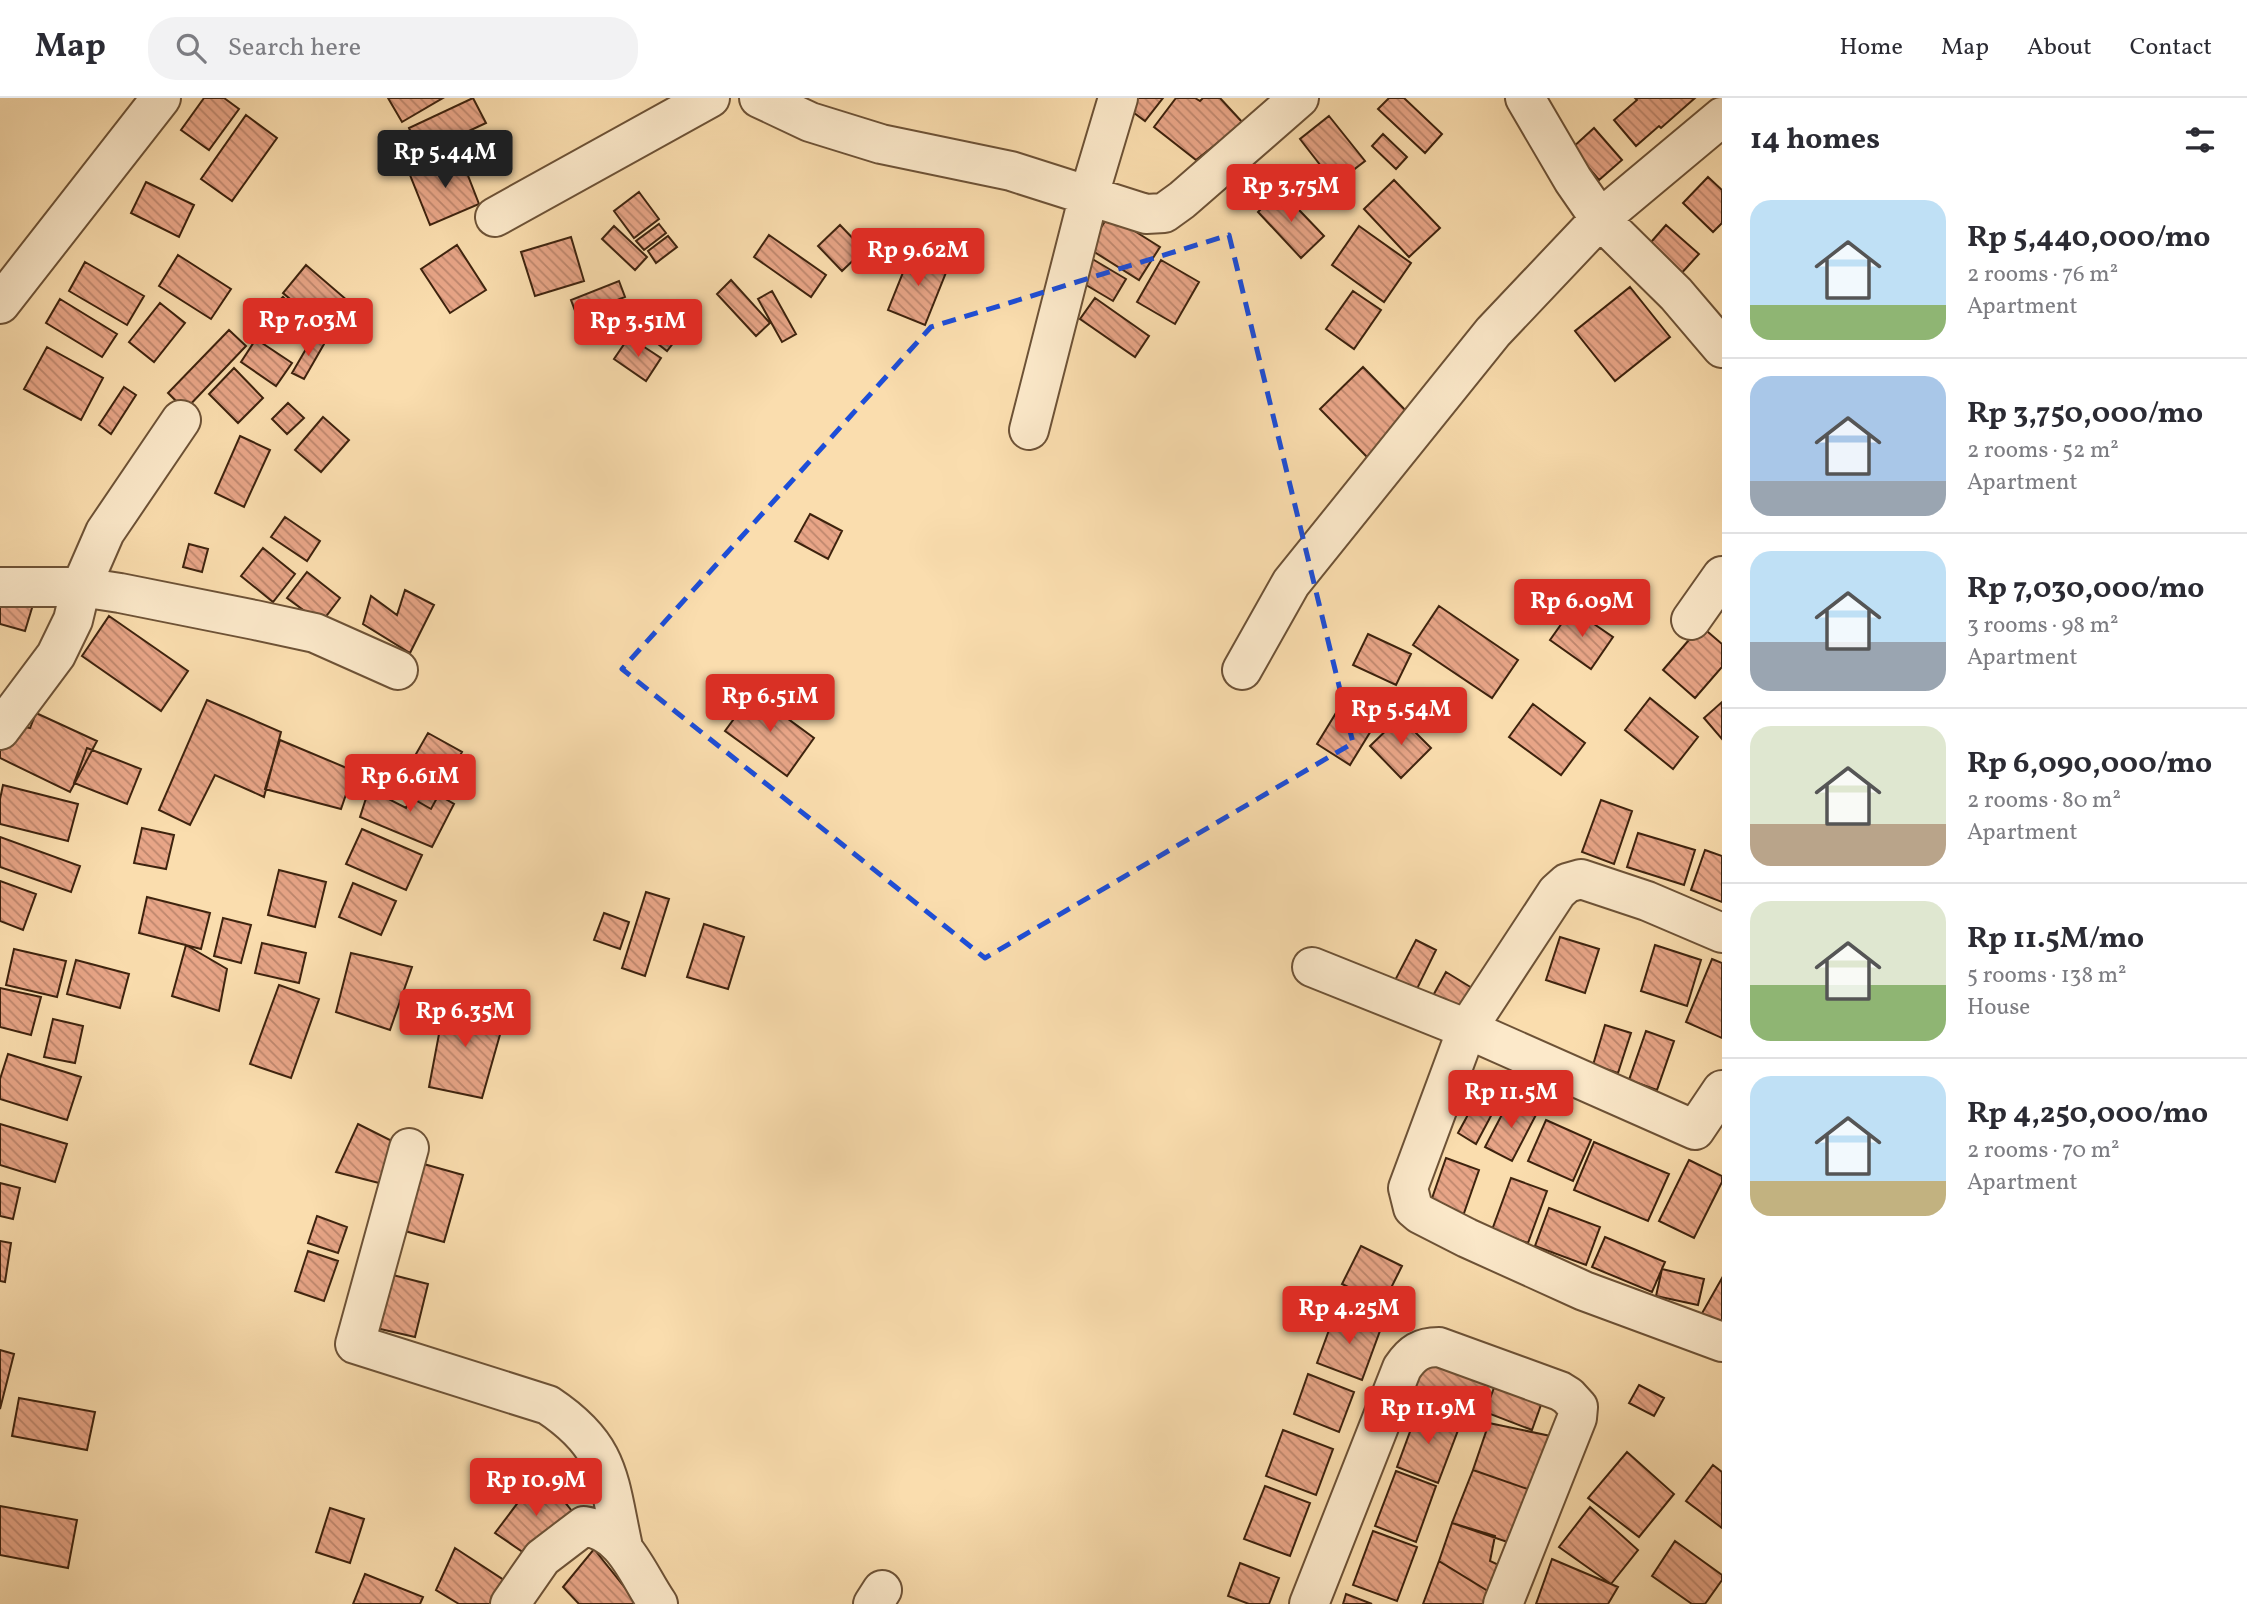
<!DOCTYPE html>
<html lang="en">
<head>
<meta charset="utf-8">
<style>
  body { margin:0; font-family:Vollkorn,serif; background:#f2f2f3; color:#2b2b33; height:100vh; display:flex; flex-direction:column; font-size:26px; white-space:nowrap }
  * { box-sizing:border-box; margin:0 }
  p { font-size:23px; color:#7c7c81 }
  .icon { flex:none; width:38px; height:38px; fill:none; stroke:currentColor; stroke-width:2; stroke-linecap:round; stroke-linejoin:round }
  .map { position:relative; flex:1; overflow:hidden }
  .details { display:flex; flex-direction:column; background:#fff; width:525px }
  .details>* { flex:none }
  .price { position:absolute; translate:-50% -60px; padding:0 16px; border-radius:7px; background:#d93025; color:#fff; font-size:23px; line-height:46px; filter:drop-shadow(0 2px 4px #0008) }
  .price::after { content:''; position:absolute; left:50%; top:42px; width:21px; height:16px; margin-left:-10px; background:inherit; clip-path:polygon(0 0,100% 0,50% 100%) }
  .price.selected { background:#222; color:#fff }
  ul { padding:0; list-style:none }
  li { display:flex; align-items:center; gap:21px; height:175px; padding:0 28px }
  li+li { border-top:2px solid #e1e1e2 }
  li span { display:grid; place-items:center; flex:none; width:196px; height:140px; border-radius:21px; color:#555 }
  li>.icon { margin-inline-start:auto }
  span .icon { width:84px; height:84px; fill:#fffc; stroke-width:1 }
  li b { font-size:30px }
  h2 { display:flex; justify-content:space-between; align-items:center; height:84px; padding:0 28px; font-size:30px }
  header { display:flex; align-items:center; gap:42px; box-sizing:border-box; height:98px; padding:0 35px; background:#fff; border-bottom:2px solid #e1e1e2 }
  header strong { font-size:33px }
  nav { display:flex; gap:38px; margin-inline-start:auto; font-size:24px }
  .search { width:490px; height:63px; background:#f2f2f3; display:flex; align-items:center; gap:18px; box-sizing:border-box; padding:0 24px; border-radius:28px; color:#7c7c81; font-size:26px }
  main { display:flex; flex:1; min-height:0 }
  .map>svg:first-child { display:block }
</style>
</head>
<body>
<header>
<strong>Map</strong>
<div class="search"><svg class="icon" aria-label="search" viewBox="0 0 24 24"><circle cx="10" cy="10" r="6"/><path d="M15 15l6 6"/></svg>Search here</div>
<nav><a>Home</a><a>Map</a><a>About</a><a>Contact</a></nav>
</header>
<main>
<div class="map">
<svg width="1722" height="1506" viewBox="0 0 1722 1506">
  <defs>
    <pattern id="building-back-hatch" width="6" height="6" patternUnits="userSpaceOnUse" patternTransform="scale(1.75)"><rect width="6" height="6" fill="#e8a587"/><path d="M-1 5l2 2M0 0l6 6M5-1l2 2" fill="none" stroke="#bd866d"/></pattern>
  </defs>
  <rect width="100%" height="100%" fill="#faddae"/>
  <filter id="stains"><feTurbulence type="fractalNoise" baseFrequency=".00286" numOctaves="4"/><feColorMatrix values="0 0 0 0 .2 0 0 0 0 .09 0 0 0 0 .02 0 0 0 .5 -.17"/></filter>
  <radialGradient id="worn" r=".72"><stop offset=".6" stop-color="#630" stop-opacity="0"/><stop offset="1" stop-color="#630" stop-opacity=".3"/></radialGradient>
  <path fill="url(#building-back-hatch)" stroke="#3e230e" stroke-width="2" d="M204 0H224L239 11 209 52 181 32Z
    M388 0H443L402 24Z
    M473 0 486 25 420 56 409 30Z
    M1126 0H1163L1145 23 1122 6Z
    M1176 0H1195L1200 3 1203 0H1220L1243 25 1196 62 1154 29Z
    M1389 0H1404L1442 36 1425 55 1378 11Z
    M1635 0H1695L1661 30 1659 28 1636 48 1614 22 1637 2Z
    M246 17 277 40 232 103 201 81Z
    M1329 18 1365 63 1335 86 1300 41Z
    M1594 30 1622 62 1599 82 1572 50Z
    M1383 36 1407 59 1396 71 1372 48Z
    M460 57 479 106 430 127 410 77Z
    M1708 79 1722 92V125L1713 134 1683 105Z
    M1394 82 1440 130 1409 159 1364 111Z
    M146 84 194 107 179 139 131 115Z
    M1280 92 1324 138 1301 160 1258 114Z
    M639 94 659 121 634 140 614 113Z
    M1109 117 1160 149 1139 182 1088 150Z
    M659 126 666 135 644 152 636 143Z
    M840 127 864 152 842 173 818 148Z
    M1666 127 1699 156 1678 179 1645 151Z
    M614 128 647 159 635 172 602 141Z
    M1359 128 1411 165 1384 204 1332 167Z
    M769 137 826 177 811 199 754 159Z
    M668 138 677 149 656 165 648 153Z
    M571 139 584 183 535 198 521 154Z
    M457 147 486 192 450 215 421 171Z
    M912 152 949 167 925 227 888 212Z
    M178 157 231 191 211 221 159 188Z
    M1089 159 1126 181 1113 203 1076 181Z
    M1161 162 1199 184 1175 226 1137 204Z
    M85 164 144 198 127 227 69 193Z
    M306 167 348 203 325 230 283 195Z
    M731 182 770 225 756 238 717 196Z
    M619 183 625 199 577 218 571 202Z
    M1630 189 1670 239 1615 283 1575 233Z
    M772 193 796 236 782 244 758 201Z
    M1353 193 1381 212 1354 251 1326 231Z
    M283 199 307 223 285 244 262 219Z
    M1095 200 1149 238 1135 259 1080 221Z
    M60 201 117 236 102 259 46 225Z
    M661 203 688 226 667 253 639 231Z
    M160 205 185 225 154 264 129 244Z
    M229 232 246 248 185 312 168 295Z
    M313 239 324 246 304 281 292 275Z
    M629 239 661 260 646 283 614 261Z
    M256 241 292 265 276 288 241 264Z
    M47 249 103 280 81 322 24 291Z
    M1363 269 1413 320 1370 362 1320 311Z
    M234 270 263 300 238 325 209 296Z
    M124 289 136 297 111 336 99 327Z
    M288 305 304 320 287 336 272 321Z
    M323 319 349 342 321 374 295 352Z
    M240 338 270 352 244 409 215 395Z
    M810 416 842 433 828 461 795 443Z
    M285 419 320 443 307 463 271 439Z
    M189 446 208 451 202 474 183 469Z
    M263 450 295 476 273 504 241 478Z
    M307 474 340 500 321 525 287 500Z
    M0 492 35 500 25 533 0 526Z
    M405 492 434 507 410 555 363 526 371 498 397 517Z
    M1439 508 1518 562 1492 600 1413 547Z
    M1572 511 1613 539 1591 571 1550 542Z
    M109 518 188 573 161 613 82 558Z
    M1701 528 1722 546V569L1695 600 1663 572Z
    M1368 536 1411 556 1396 587 1353 567Z
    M753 595 814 640 787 678 725 633Z
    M1347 597 1380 618 1350 667 1317 646Z
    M1650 600 1698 639 1673 671 1625 632Z
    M207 602 281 634 264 699 215 677 190 727 159 712Z
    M1722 604V641L1704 620Z
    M1533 606 1585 645 1561 677 1509 639Z
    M36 615 97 643 70 694 0 660V643L12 626 30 630Z
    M1400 619 1431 650 1401 680 1370 648Z
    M428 635 462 654 431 711 396 691Z
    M280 642 354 673 341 711 265 691Z
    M87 650 141 671 127 706 74 685Z
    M418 685 454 706 432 749 360 719 369 691 406 710Z
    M3 687 78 706 68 743 0 726V701Z
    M1601 702 1632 713 1614 766 1582 754Z
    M142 730 174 737 166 771 134 765Z
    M362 731 422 757 406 792 346 766Z
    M1638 735 1695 752 1684 787 1627 769Z
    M0 739 80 768 71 794 0 769Z
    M1705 752 1722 758V804L1691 792Z
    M279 772 326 784 315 829 268 817Z
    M0 783 36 796 23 832 0 823Z
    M353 785 396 803 381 837 339 819Z
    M646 794 669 801 645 878 622 870Z
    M147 799 210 815 201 851 139 835Z
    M604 815 629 824 620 851 594 842Z
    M223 820 251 827 241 865 214 858Z
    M704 826 744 839 728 891 687 879Z
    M1560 839 1599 851 1585 895 1546 882Z
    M1416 842 1436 852 1412 901 1391 890Z
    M262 845 306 855 299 885 255 875Z
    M186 847 227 871 219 913 172 898Z
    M1655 847 1701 862 1687 908 1641 893Z
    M14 851 66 863 57 899 6 887Z
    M351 855 412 869 390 932 336 914Z
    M1712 861 1722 865V940L1686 924Z
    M76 862 129 876 120 910 67 896Z
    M1446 874 1472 890 1453 920 1429 905Z
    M279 887 319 901 291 980 250 966Z
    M0 890 41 899 31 937 0 929Z
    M446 899 505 919 482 1000 429 989Z
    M53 921 83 928 75 965 44 959Z
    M1605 927 1631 935 1618 975 1593 967Z
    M1646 933 1674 943 1657 992 1629 982Z
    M8 956 81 979 67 1022 0 1001V981Z
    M1482 991 1500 1001 1476 1046 1458 1035Z
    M1510 1001 1537 1015 1512 1063 1485 1049Z
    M1546 1022 1591 1042 1573 1083 1528 1063Z
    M0 1026 67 1046 55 1084 0 1067Z
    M358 1026 400 1047 387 1087 336 1074Z
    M1594 1044 1669 1076 1648 1123 1574 1092Z
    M1446 1060 1479 1072 1463 1118 1430 1106Z
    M1689 1062 1722 1078V1084L1694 1140 1659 1123Z
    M413 1063 463 1077 444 1144 394 1130Z
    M1511 1080 1547 1093 1528 1145 1492 1132Z
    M0 1085 20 1090 13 1121 0 1118Z
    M1549 1110 1600 1129 1586 1167 1535 1148Z
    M317 1118 347 1129 338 1155 308 1145Z
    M1605 1139 1665 1164 1652 1194 1592 1169Z
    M0 1143 11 1145 5 1184 0 1183Z
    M1361 1148 1402 1168 1383 1206 1342 1186Z
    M308 1153 338 1163 324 1203 295 1193Z
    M1662 1171 1704 1181 1698 1207 1656 1198Z
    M389 1176 428 1186 415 1239 376 1230Z
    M1722 1180V1228L1701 1217Z
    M1336 1213 1381 1230 1362 1282 1317 1265Z
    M0 1252 14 1256 0 1311Z
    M1419 1255 1490 1282 1479 1313 1471 1310 1466 1324 1423 1308 1428 1294 1408 1286Z
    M1308 1276 1354 1294 1339 1334 1294 1316Z
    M1495 1287 1542 1304 1532 1332 1485 1314Z
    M1639 1287 1664 1300 1654 1318 1629 1305Z
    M19 1300 95 1314 87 1352 12 1338Z
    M1418 1312 1460 1327 1438 1385 1397 1369Z
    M1489 1325 1560 1340 1539 1395 1473 1372Z
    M1283 1332 1333 1351 1316 1397 1266 1378Z
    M1627 1354 1674 1396 1639 1439 1588 1400Z
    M1713 1367 1722 1374V1430L1686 1403Z
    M1473 1372 1539 1395 1519 1448 1452 1425Z
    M1396 1373 1436 1388 1416 1444 1375 1428Z
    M541 1374 575 1417 530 1459 495 1435Z
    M1265 1388 1310 1405 1290 1458 1244 1441Z
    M0 1408 77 1422 68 1470 0 1457Z
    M1590 1409 1638 1452 1611 1486 1559 1449Z
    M330 1410 364 1421 350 1465 316 1454Z
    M1452 1425 1495 1438 1490 1463 1505 1470 1496 1498 1439 1463Z
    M1373 1433 1417 1449 1397 1503 1353 1487Z
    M1675 1443 1722 1477V1482L1705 1506H1692L1652 1478Z
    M455 1450 533 1501 530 1506H459L436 1492Z
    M594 1451 638 1506H579L563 1489Z
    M1552 1461 1611 1486 1618 1489 1608 1506H1536Z
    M1439 1463 1496 1498 1492 1506H1423Z
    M1240 1465 1279 1480 1269 1506H1249L1228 1498Z
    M365 1476 423 1499 420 1506H353Z
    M1346 1496 1372 1506H1343Z"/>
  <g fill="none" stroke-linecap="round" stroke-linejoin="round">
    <defs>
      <path id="minor" d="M759 0 810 24 881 46 1011 73 1146 116 1164 115 1182 102 1299 0
        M1525 0 1573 82 1600 121 1676 196 1722 250
        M495 119 710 0
        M0 206 161 0
        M1029 332 1089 97 1118 0
        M0 489H81L120 495 255 522 315 535 398 572
        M1691 522 1722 478
        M1242 572 1291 485 1493 234 1600 121 1722 19
        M0 632 56 557 73 522 81 489 105 434 181 322
        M1722 835 1647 803 1581 781 1567 785 1557 794 1467 931 1408 1090 1413 1110 1420 1116 1467 1140 1584 1193 1722 1244
        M1312 869 1467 931 1695 1032 1722 992
        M409 1050 355 1246 548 1307C611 1349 608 1381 623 1449
        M510 1506 542 1460 584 1428C625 1434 637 1476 658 1506
        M873 1506 882 1492
        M1309 1506 1402 1270C1412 1255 1421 1249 1439 1249L1560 1293 1568 1298 1578 1309 1577 1320 1503 1506"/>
    </defs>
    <use href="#minor" stroke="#6d5236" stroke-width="42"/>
    <use href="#minor" stroke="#fce9ca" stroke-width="38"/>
  </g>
  <path fill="none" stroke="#1d4ed8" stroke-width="5" stroke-dasharray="14 9" stroke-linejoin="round" d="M1229 137 1353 645 985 860 622 571 931 229Z"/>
  <rect width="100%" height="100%" filter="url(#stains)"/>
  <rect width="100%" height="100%" fill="url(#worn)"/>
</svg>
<b class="price selected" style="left:445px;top:92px">Rp 5.44M</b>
<b class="price" style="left:1291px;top:126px">Rp 3.75M</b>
<b class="price" style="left:918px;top:190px">Rp 9.62M</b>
<b class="price" style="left:308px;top:260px">Rp 7.03M</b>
<b class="price" style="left:638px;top:261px">Rp 3.51M</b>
<b class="price" style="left:1582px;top:541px">Rp 6.09M</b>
<b class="price" style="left:770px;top:636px">Rp 6.51M</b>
<b class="price" style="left:1401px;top:649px">Rp 5.54M</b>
<b class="price" style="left:410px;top:716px">Rp 6.61M</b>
<b class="price" style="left:465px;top:951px">Rp 6.35M</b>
<b class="price" style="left:1511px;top:1032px">Rp 11.5M</b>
<b class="price" style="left:1349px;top:1248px">Rp 4.25M</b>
<b class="price" style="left:1428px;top:1348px">Rp 11.9M</b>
<b class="price" style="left:536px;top:1420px">Rp 10.9M</b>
</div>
<section class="details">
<h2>14 homes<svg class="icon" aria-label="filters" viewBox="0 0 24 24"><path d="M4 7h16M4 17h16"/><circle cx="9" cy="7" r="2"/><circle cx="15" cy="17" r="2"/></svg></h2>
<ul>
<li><span style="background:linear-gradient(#bfe0f5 75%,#8fb573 0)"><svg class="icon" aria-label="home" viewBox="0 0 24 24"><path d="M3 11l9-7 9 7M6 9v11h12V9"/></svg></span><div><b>Rp 5,440,000/mo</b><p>2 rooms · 76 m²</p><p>Apartment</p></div></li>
<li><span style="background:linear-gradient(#a9c7e8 75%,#9aa5b1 0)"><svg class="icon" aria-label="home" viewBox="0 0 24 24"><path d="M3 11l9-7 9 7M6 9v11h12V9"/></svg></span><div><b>Rp 3,750,000/mo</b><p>2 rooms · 52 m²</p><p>Apartment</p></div></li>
<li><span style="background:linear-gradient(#bfe0f5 65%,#9aa5b1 0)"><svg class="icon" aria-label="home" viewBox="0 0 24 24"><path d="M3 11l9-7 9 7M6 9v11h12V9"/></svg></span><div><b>Rp 7,030,000/mo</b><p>3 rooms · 98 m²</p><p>Apartment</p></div></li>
<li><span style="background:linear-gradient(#dfe7d0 70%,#b9a48a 0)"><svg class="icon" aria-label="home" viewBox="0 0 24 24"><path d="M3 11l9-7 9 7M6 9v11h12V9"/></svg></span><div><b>Rp 6,090,000/mo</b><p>2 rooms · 80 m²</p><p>Apartment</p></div></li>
<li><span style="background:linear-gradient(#dfe7d0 60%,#8fb573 0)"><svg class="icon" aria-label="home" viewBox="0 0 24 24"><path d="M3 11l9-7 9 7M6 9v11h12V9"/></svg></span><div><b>Rp 11.5M/mo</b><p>5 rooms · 138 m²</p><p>House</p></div></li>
<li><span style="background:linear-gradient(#bfe0f5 75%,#c2b280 0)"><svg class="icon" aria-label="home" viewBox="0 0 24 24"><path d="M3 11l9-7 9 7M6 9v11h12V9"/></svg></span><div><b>Rp 4,250,000/mo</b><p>2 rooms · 70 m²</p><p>Apartment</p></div></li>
</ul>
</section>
</main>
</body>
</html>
